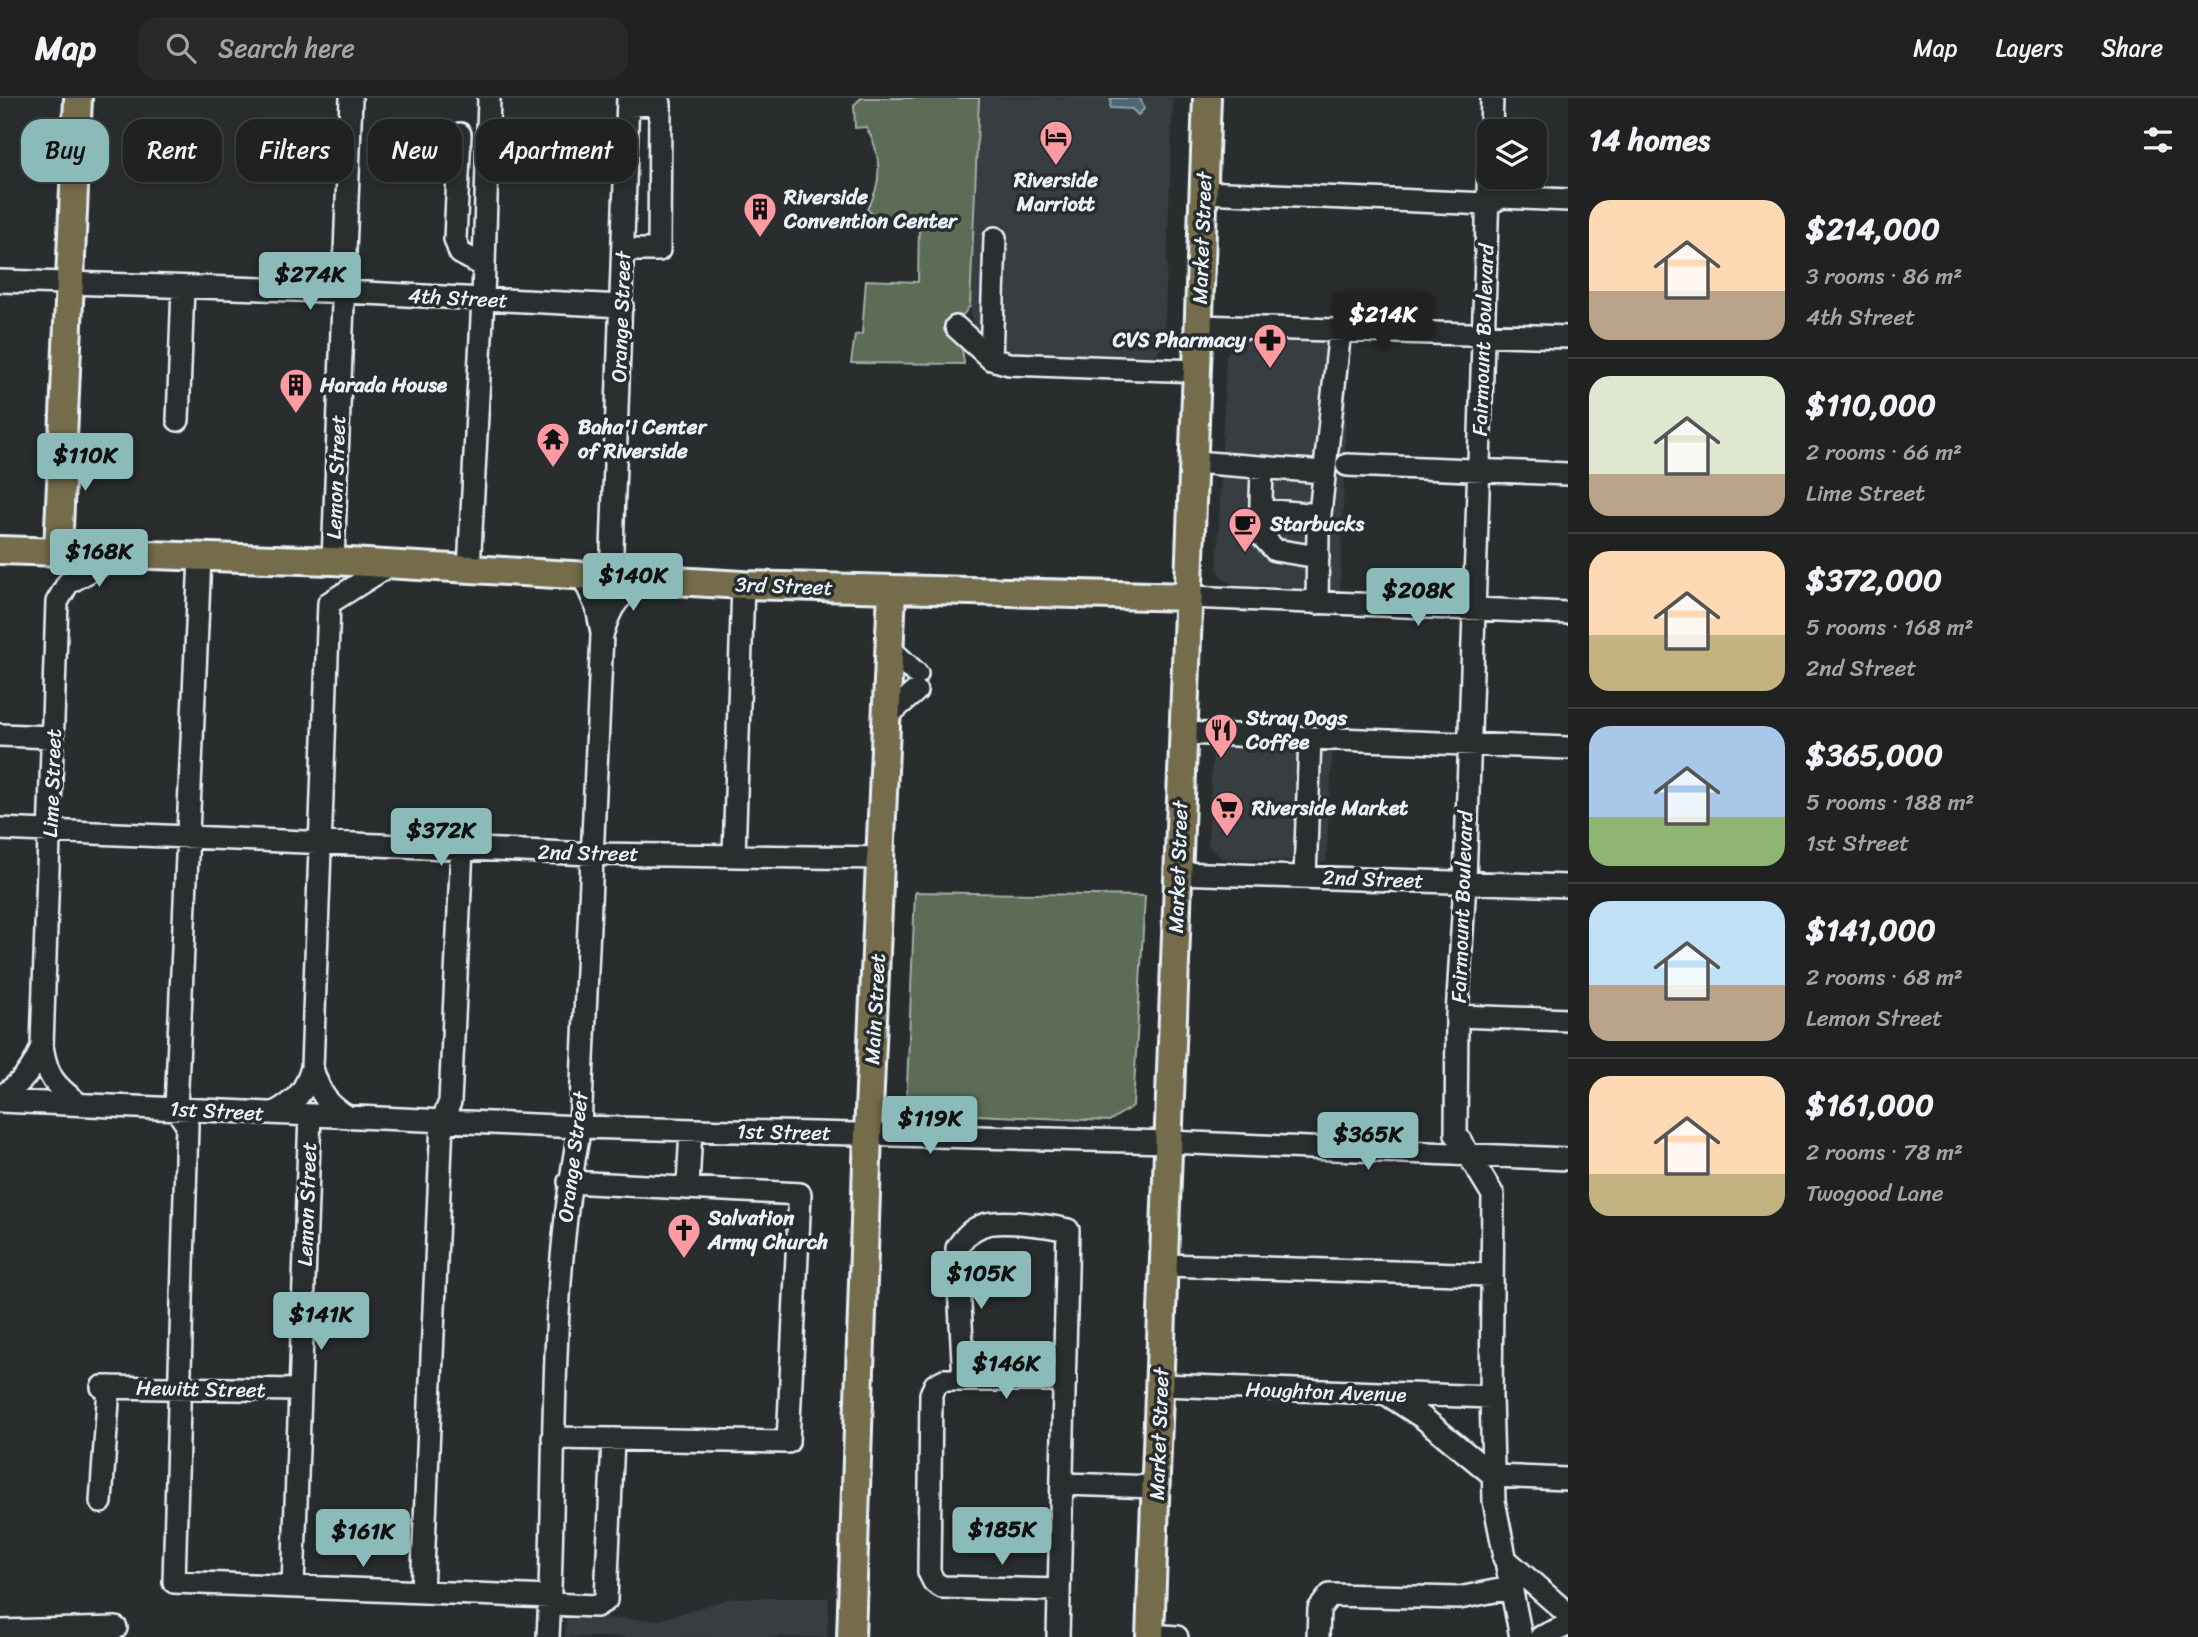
<!DOCTYPE html>
<html lang="en">
<head>
<meta charset="utf-8">
<style>
  body { margin:0; font-family:Sriracha,sans-serif; background:#282a2a; color:#f1f3f6; height:100vh; display:flex; flex-direction:column; font-size:26px; white-space:nowrap }
  * { box-sizing:border-box; margin:0 }
  p { font-size:23px; color:#a2a4a5 }
  .icon { flex:none; width:38px; height:38px; fill:none; stroke:currentColor; stroke-width:2; stroke-linecap:round; stroke-linejoin:round }
  .map { position:relative; flex:1; overflow:hidden }
  .side { display:flex; flex-direction:column; background:#202222; width:630px }
  .side>* { flex:none }
  .hud { position:absolute; left:21px; top:21px; width:665px; height:63px; display:flex; gap:14px }
  .fabs { position:absolute; left:1477px; top:21px; display:grid; gap:14px }
  .fabs a { display:grid; place-items:center; width:70px; height:70px; border-radius:14px; background:#202222; box-shadow:0 4px 10px #0003,0 0 0 2px #3d3f40; font-size:35px }
  .price { position:absolute; translate:-50% -60px; padding:0 16px; border-radius:7px; background:#8bbbb9; color:#111; font-size:23px; line-height:46px; filter:drop-shadow(0 2px 4px #0008) }
  .price::after { content:''; position:absolute; left:50%; top:42px; width:21px; height:16px; margin-left:-10px; background:inherit; clip-path:polygon(0 0,100% 0,50% 100%) }
  .price.selected { background:#222; color:#fff }
  ul { padding:0; list-style:none }
  li { display:flex; align-items:center; gap:21px; height:175px; padding:0 21px }
  li+li { border-top:2px solid #3d3f40 }
  li span { display:grid; place-items:center; flex:none; width:196px; height:140px; border-radius:21px; color:#555 }
  li>.icon { margin-inline-start:auto }
  span .icon { width:84px; height:84px; fill:#fffc; stroke-width:1 }
  li b { font-size:30px }
  h2 { display:flex; justify-content:space-between; align-items:center; height:84px; padding:0 21px; font-size:30px }
  .tag { padding:0 24px; border-radius:21px; background:#202222; box-shadow:0 4px 10px #0003,0 0 0 2px #3d3f40; font-size:24px; line-height:63px }
  .tag.selected { background:#8bbbb9; color:#111 }
  header { display:flex; align-items:center; gap:42px; box-sizing:border-box; height:98px; padding:0 35px; background:#202222; border-bottom:2px solid #3d3f40 }
  header strong { font-size:33px }
  nav { display:flex; gap:38px; margin-inline-start:auto; font-size:24px }
  .search { width:490px; height:63px; background:#282a2a; display:flex; align-items:center; gap:18px; box-sizing:border-box; padding:0 24px; border-radius:21px; color:#a2a4a5; font-size:26px }
  main { display:flex; flex:1; min-height:0 }
  .map>svg:first-child { display:block }
</style>
</head>
<body>
<header>
<strong>Map</strong>
<div class="search"><svg class="icon" aria-label="search" viewBox="0 0 24 24"><circle cx="10" cy="10" r="6"/><path d="M15 15l6 6"/></svg>Search here</div>
<nav><a>Map</a><a>Layers</a><a>Share</a></nav>
</header>
<main>
<div class="map">
<svg width="1568" height="1539" viewBox="0 0 1568 1539">
  <rect width="100%" height="100%" fill="#2a2d2e"/>
  <filter id="ink" filterUnits="userSpaceOnUse"><feTurbulence type="fractalNoise" baseFrequency=".0143" numOctaves="2"/><feDisplacementMap in="SourceGraphic" scale="14" xChannelSelector="R" yChannelSelector="G"/><feConvolveMatrix kernelMatrix="1 2 1 2 8 2 1 2 1" color-interpolation-filters="sRGB"/></filter>
  <g filter="url(#ink)">
    <path fill="#383d42" d="M979 0H1173L1164 246 1155 258 1006 254 973 227 970 208Z
      M1246 240 1349 245 1340 492 1233 486 1223 481 1217 470 1226 258 1233 247Z
      M1213 640 1333 644 1326 764 1221 760 1208 747Z
      M732 1500H829L827 1539H565L566 1519 659 1522Z"/>
    <path fill="#5c6c56" stroke="#a2aea7" stroke-width="2" d="M861 0H979L970 208 947 237 962 250 964 266 851 265 855 237 862 236 866 182 918 184 919 127 881 124 867 111C883 86 882 55 866 29L855 30 854 7Z
      M915 794 1145 798 1133 1008 1109 1023 906 1014Z"/>
    <path fill="#4d6a72" stroke="#8ba0a8" stroke-width="2" d="M1111 0H1140L1144 11 1138 17 1132 11 1110 10Z"/>
    <g fill="none" stroke-linecap="round" stroke-linejoin="round">
      <defs>
        <path id="minor" d="M1491 33 1492 0
          M460 36 455 141 460 155 484 168
          M1489 65 1465 784 1457 918 1456 1036 1493 1097 1491 1299 1494 1403 1521 1539
          M1203 94 1488 106 1502 99 1568 102
          M624 152H659L660 6 628 7
          M0 183 326 193 622 208
          M1199 228 1568 239
          M956 229 991 261 1009 266 1197 273
          M991 261 995 140
          M178 322 183 189
          M1194 364 1324 374
          M1347 367 1568 376
          M1262 370 1260 436 1275 452 1318 459
          M1261 412 1320 417
          M200 459 176 1011 187 1027 174 1484 550 1499
          M333 463 351 0
          M469 472 483 201 489 0
          M583 478 597 510 602 535
          M611 480 628 0
          M1189 499 1568 515
          M1317 505 1318 434 1340 232
          M891 552 917 576
          M888 617 916 593
          M1183 635 1568 650
          M0 637 53 639
          M0 731 592 756 883 760
          M734 757 743 487
          M1178 775 1568 788
          M1305 779 1310 640
          M1457 918 1568 922
          M312 970C319 994 326 1006 348 1019
          M0 999C21 986 34 971 42 948
          M0 1003 580 1029 1169 1044 1568 1061
          M79 1006C54 987 47 979 42 948L57 504 68 485 120 456
          M274 1015C296 1003 305 994 312 970L329 505 388 468
          M688 1088 691 1032
          M1165 1167 1492 1177
          M964 1282 957 1150C964 1140 969 1133 981 1128 998 1120 1050 1128 1068 1132L1058 1539
          M1161 1287 1491 1299
          M102 1289 299 1292
          M1388 1297 1422 1319 1494 1378 1568 1381
          M553 1340 788 1344 800 1096 569 1084
          M1063 1386 1157 1389
          M101 1404 109 1289
          M1504 1460 1568 1516
          M293 1489 310 1017
          M1059 1492 942 1489 934 1484 929 1474 931 1296 935 1287 944 1282H1066
          M422 1494 442 1023 450 1004 462 750
          M550 1506 596 1508 606 1502 613 1341
          M0 1533 116 1530
          M1151 1537 1177 1539
          M548 1539C557 1369 547 1196 580 1029L602 537C612 503 618 498 649 482
          M1318 1539 1319 1511 1330 1497 1459 1500 1510 1490
          M1541 1539 1568 1527"/>
        <path id="major" d="M0 452 333 463 743 487 1189 499
          M58 453 78 0
          M851 1539 868 1035 892 492
          M1150 1539 1207 0"/>
      </defs>
      <use href="#minor" stroke="#e8f1f8" stroke-width="26"/>
      <use href="#major" stroke="#e8f1f8" stroke-width="32"/>
      <use href="#minor" stroke="#2a2d2e" stroke-width="21"/>
      <use href="#major" stroke="#746c4b" stroke-width="26"/>
    </g>
  </g>
  <defs>
    <symbol id="hotel-pin" viewBox="-11 -11 22 30"><path d="M0 17L-7.5 6A9.5 9.5 0 1 1 7.5 6Z" fill="#ff9aa2" stroke="#2a2d2e"/><path d="M-6-4.5h1.5V1H6V5H4.5V3h-9V5H-6ZM-4 0a1.8 1.8 0 1 1 3.6 0ZM.5 0V-2.5h3Q6-2.5 6 0Z" fill="#111"/></symbol>
    <symbol id="building-pin" viewBox="-11 -11 22 30"><path d="M0 17L-7.5 6A9.5 9.5 0 1 1 7.5 6Z" fill="#ff9aa2" stroke="#2a2d2e"/><path d="M-4-6H4V6H1V3H-1V6H-4ZM-2.5-4.3h1.7v1.8h-1.7ZM.8-4.3h1.7v1.8H.8ZM-2.5-1h1.7V.8h-1.7ZM.8-1h1.7V.8H.8Z" fill="#111"/></symbol>
    <symbol id="pharmacy-pin" viewBox="-11 -11 22 30"><path d="M0 17L-7.5 6A9.5 9.5 0 1 1 7.5 6Z" fill="#ff9aa2" stroke="#2a2d2e"/><path d="M-2-6h4v4h4v4h-4v4h-4v-4h-4v-4h4Z" fill="#111"/></symbol>
    <symbol id="temple-pin" viewBox="-11 -11 22 30"><path d="M0 17L-7.5 6A9.5 9.5 0 1 1 7.5 6Z" fill="#ff9aa2" stroke="#2a2d2e"/><path d="M0-6L5-2H3V0L6.5 2.5H4V6H1.5V3h-3V6H-4V2.5H-6.5L-3 0V-2H-5Z" fill="#111"/></symbol>
    <symbol id="cafe-pin" viewBox="-11 -11 22 30"><path d="M0 17L-7.5 6A9.5 9.5 0 1 1 7.5 6Z" fill="#ff9aa2" stroke="#2a2d2e"/><path d="M-5.5-4.5H6V0H3Q3 3.5 0 3.5H-2.5Q-5.5 3.5-5.5 0ZM3-3.2v2h1.7v-2ZM-6 4.5H4V6H-6Z" fill="#111"/></symbol>
    <symbol id="restaurant-pin" viewBox="-11 -11 22 30"><path d="M0 17L-7.5 6A9.5 9.5 0 1 1 7.5 6Z" fill="#ff9aa2" stroke="#2a2d2e"/><path d="M-5-6h1v4h1v-4h1v4h1v-4h1v5L-1.5 .5V6h-2V.5L-5-1ZM5-6V6H3V1.5H1.5Q1.5-4 5-6Z" fill="#111"/></symbol>
    <symbol id="supermarket-pin" viewBox="-11 -11 22 30"><path d="M0 17L-7.5 6A9.5 9.5 0 1 1 7.5 6Z" fill="#ff9aa2" stroke="#2a2d2e"/><path d="M-6-5.5h2.5l.6 2H6L4.5 2H-2.5L-4.4-4H-6ZM-1.5 3.2a1.3 1.3 0 1 0 .1 0ZM3 3.2a1.3 1.3 0 1 0 .1 0Z" fill="#111"/></symbol>
    <symbol id="church-pin" viewBox="-11 -11 22 30"><path d="M0 17L-7.5 6A9.5 9.5 0 1 1 7.5 6Z" fill="#ff9aa2" stroke="#2a2d2e"/><path d="M-1.2-6h2.4v3.5h3.3v2.4h-3.3V6h-2.4V-.1h-3.3v-2.4h3.3Z" fill="#111"/></symbol>
  </defs>
  <g fill-rule="evenodd">
    <use href="#hotel-pin" x="1037" y="20" width="38" height="52"/>
    <use href="#building-pin" x="741" y="92" width="38" height="52"/>
    <use href="#pharmacy-pin" x="1251" y="223" width="38" height="52"/>
    <use href="#building-pin" x="277" y="268" width="38" height="52"/>
    <use href="#temple-pin" x="534" y="322" width="38" height="52"/>
    <use href="#cafe-pin" x="1226" y="407" width="38" height="52"/>
    <use href="#restaurant-pin" x="1202" y="613" width="38" height="52"/>
    <use href="#supermarket-pin" x="1208" y="691" width="38" height="52"/>
    <use href="#church-pin" x="665" y="1113" width="38" height="52"/>
  </g>
  <g text-anchor="middle" stroke-width="7" stroke-linejoin="round" paint-order="stroke">
    <g font-size="21" font-weight="bold" fill="#e8f1f8" stroke="#2a2d2e" text-anchor="start">
      <text x="1056" y="89" text-anchor="middle">Riverside<tspan x="1056" dy="24">Marriott</tspan></text>
      <text x="784" y="106">Riverside<tspan x="784" dy="24">Convention Center</tspan></text>
      <text x="1246" y="249" text-anchor="end">CVS Pharmacy</text>
      <text x="320" y="294">Harada House</text>
      <text x="578" y="336">Baha'i Center<tspan x="578" dy="24">of Riverside</tspan></text>
      <text x="1270" y="433">Starbucks</text>
      <text x="1246" y="627">Stray Dogs<tspan x="1246" dy="24">Coffee</tspan></text>
      <text x="1252" y="717">Riverside Market</text>
      <text x="708" y="1127">Salvation<tspan x="708" dy="24">Army Church</tspan></text>
    </g>
    <g font-size="21" fill="#e8f1f8" stroke="#2a2d2e">
      <text transform="translate(1202 140) rotate(-88)" y="7">Market Street</text>
      <text transform="translate(458 200) rotate(3)" y="7">4th Street</text>
      <text transform="translate(621 219) rotate(-88)" y="7">Orange Street</text>
      <text transform="translate(1483 242) rotate(-88)" y="7">Fairmount Boulevard</text>
      <text transform="translate(336 379) rotate(-88)" y="7">Lemon Street</text>
      <text transform="translate(784 488) rotate(2)" y="7">3rd Street</text>
      <text transform="translate(52 685) rotate(-88)" y="7">Lime Street</text>
      <text transform="translate(588 755) rotate(1)" y="7">2nd Street</text>
      <text transform="translate(1178 769) rotate(-88)" y="7">Market Street</text>
      <text transform="translate(1373 781) rotate(2)" y="7">2nd Street</text>
      <text transform="translate(1462 809) rotate(-88)" y="7">Fairmount Boulevard</text>
      <text transform="translate(875 911) rotate(-87)" y="7">Main Street</text>
      <text transform="translate(217 1013) rotate(3)" y="7">1st Street</text>
      <text transform="translate(784 1034) rotate(1)" y="7">1st Street</text>
      <text transform="translate(573 1059) rotate(-83)" y="7">Orange Street</text>
      <text transform="translate(307 1106) rotate(-88)" y="7">Lemon Street</text>
      <text transform="translate(201 1291) rotate(1)" y="7">Hewitt Street</text>
      <text transform="translate(1326 1294) rotate(2)" y="7">Houghton Avenue</text>
      <text transform="translate(1159 1336) rotate(-88)" y="7">Market Street</text>
    </g>
  </g>
</svg>
<div class="fabs">
<a><svg class="icon" aria-label="layers" viewBox="0 0 24 24"><path d="M12 4l9 5-9 5-9-5zM3 14l9 5 9-5"/></svg></a>
</div>
<b class="price" style="left:310px;top:214px">$274K</b>
<b class="price selected" style="left:1383px;top:254px">$214K</b>
<b class="price" style="left:85px;top:395px">$110K</b>
<b class="price" style="left:99px;top:491px">$168K</b>
<b class="price" style="left:633px;top:515px">$140K</b>
<b class="price" style="left:1418px;top:530px">$208K</b>
<b class="price" style="left:441px;top:770px">$372K</b>
<b class="price" style="left:930px;top:1058px">$119K</b>
<b class="price" style="left:1368px;top:1074px">$365K</b>
<b class="price" style="left:981px;top:1213px">$105K</b>
<b class="price" style="left:321px;top:1254px">$141K</b>
<b class="price" style="left:1006px;top:1303px">$146K</b>
<b class="price" style="left:1002px;top:1469px">$185K</b>
<b class="price" style="left:363px;top:1471px">$161K</b>
<div class="hud">
<a class="tag selected">Buy</a>
<a class="tag">Rent</a>
<a class="tag">Filters</a>
<a class="tag">New</a>
<a class="tag">Apartment</a>
</div>
</div>
<section class="side">
<h2>14 homes<svg class="icon" aria-label="filters" viewBox="0 0 24 24"><path d="M4 7h16M4 17h16"/><circle cx="9" cy="7" r="2"/><circle cx="15" cy="17" r="2"/></svg></h2>
<ul>
<li><span style="background:linear-gradient(#ffd9b3 65%,#b9a48a 0)"><svg class="icon" aria-label="home" viewBox="0 0 24 24"><path d="M3 11l9-7 9 7M6 9v11h12V9"/></svg></span><div><b>$214,000</b><p>3 rooms · 86 m²</p><p>4th Street</p></div></li>
<li><span style="background:linear-gradient(#dfe7d0 70%,#b9a48a 0)"><svg class="icon" aria-label="home" viewBox="0 0 24 24"><path d="M3 11l9-7 9 7M6 9v11h12V9"/></svg></span><div><b>$110,000</b><p>2 rooms · 66 m²</p><p>Lime Street</p></div></li>
<li><span style="background:linear-gradient(#ffd9b3 60%,#c2b280 0)"><svg class="icon" aria-label="home" viewBox="0 0 24 24"><path d="M3 11l9-7 9 7M6 9v11h12V9"/></svg></span><div><b>$372,000</b><p>5 rooms · 168 m²</p><p>2nd Street</p></div></li>
<li><span style="background:linear-gradient(#a9c7e8 65%,#8fb573 0)"><svg class="icon" aria-label="home" viewBox="0 0 24 24"><path d="M3 11l9-7 9 7M6 9v11h12V9"/></svg></span><div><b>$365,000</b><p>5 rooms · 188 m²</p><p>1st Street</p></div></li>
<li><span style="background:linear-gradient(#bfe0f5 60%,#b9a48a 0)"><svg class="icon" aria-label="home" viewBox="0 0 24 24"><path d="M3 11l9-7 9 7M6 9v11h12V9"/></svg></span><div><b>$141,000</b><p>2 rooms · 68 m²</p><p>Lemon Street</p></div></li>
<li><span style="background:linear-gradient(#ffd9b3 70%,#c2b280 0)"><svg class="icon" aria-label="home" viewBox="0 0 24 24"><path d="M3 11l9-7 9 7M6 9v11h12V9"/></svg></span><div><b>$161,000</b><p>2 rooms · 78 m²</p><p>Twogood Lane</p></div></li>
</ul>
</section>
</main>
</body>
</html>
